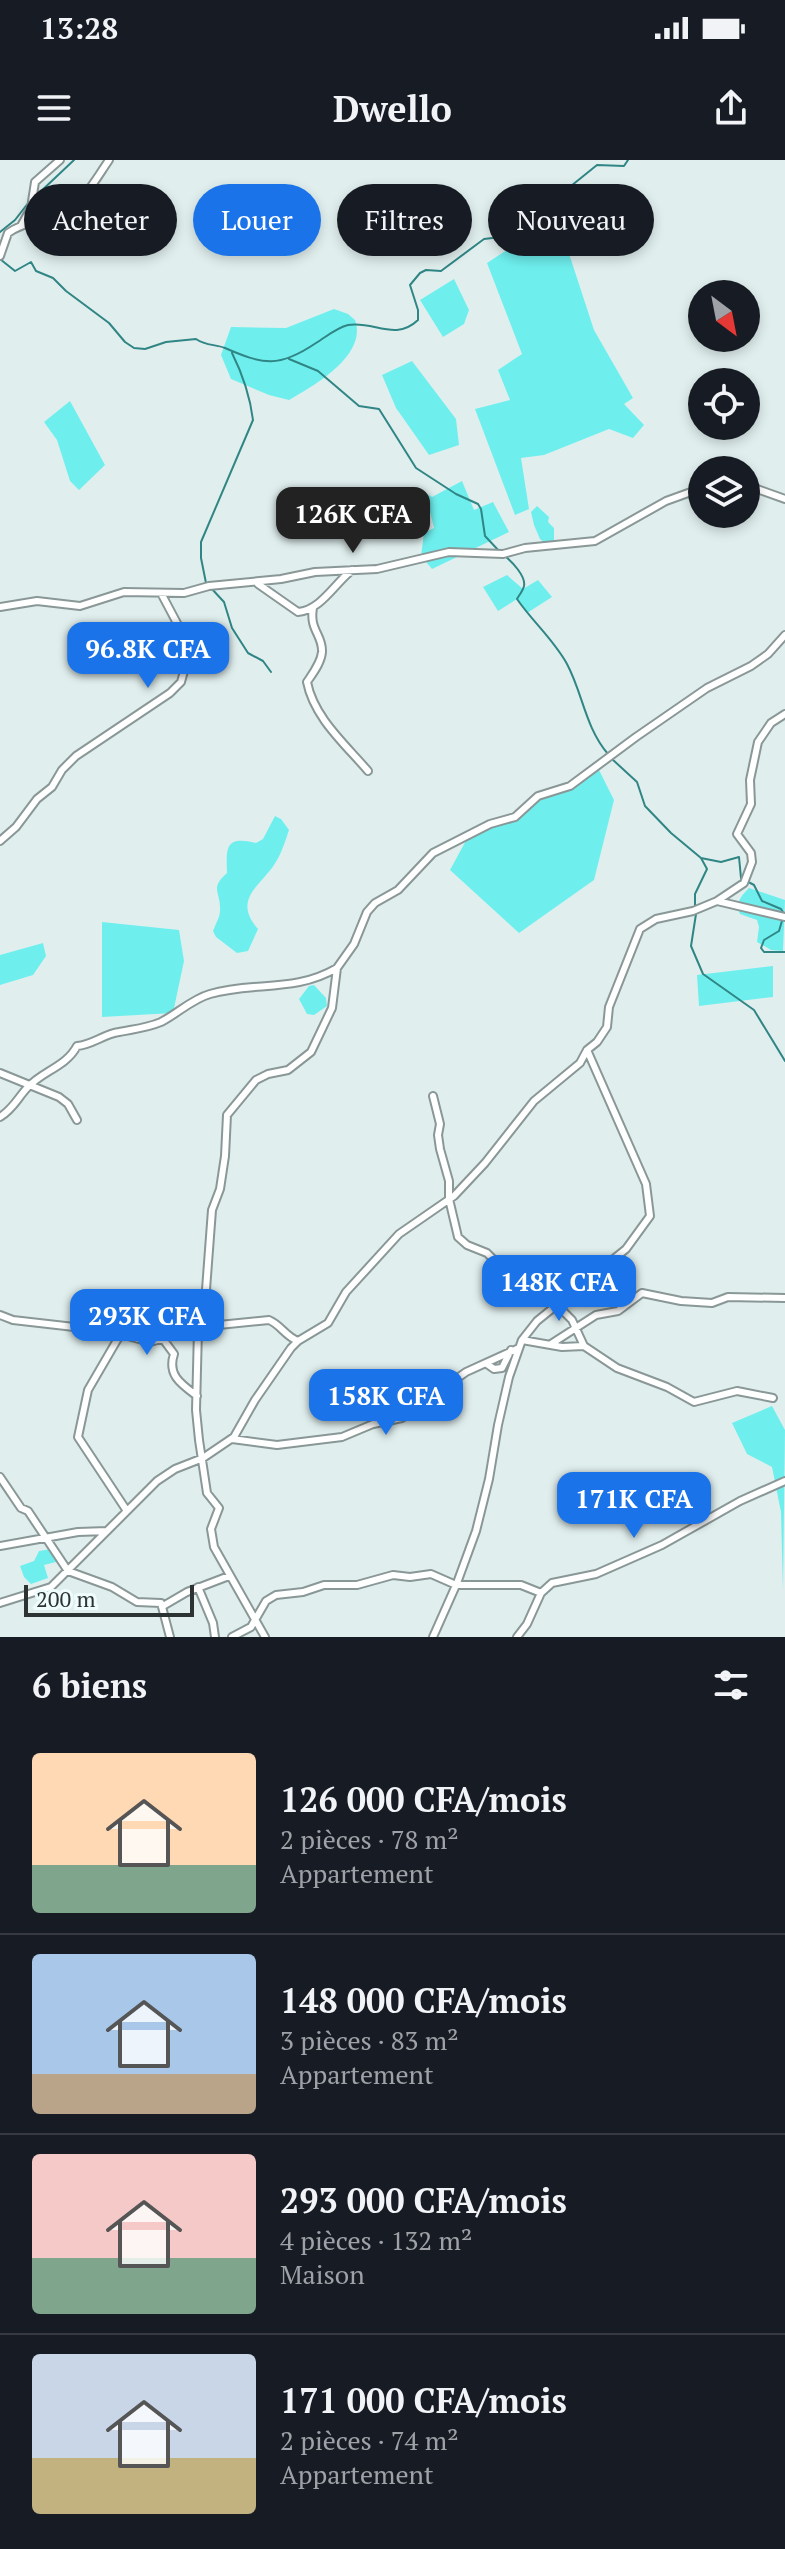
<!DOCTYPE html>
<html lang="fr">
<head>
<meta charset="utf-8">
<style>
  body { margin:0; font-family:"PT Serif",serif; background:#242831; color:#f1f3f6; height:100vh; display:flex; flex-direction:column; font-size:30px; white-space:nowrap }
  * { box-sizing:border-box; margin:0 }
  p { font-size:26px; color:#9ea1a6 }
  .icon { flex:none; width:44px; height:44px; fill:none; stroke:currentColor; stroke-width:2; stroke-linecap:round; stroke-linejoin:round }
  .map { position:relative; height:1477px; overflow:hidden }
  .side { display:flex; flex-direction:column; background:#171b24; flex:1 }
  .side>* { flex:none }
  .banner { position:absolute; left:24px; top:24px; width:738px; height:72px; display:flex; gap:16px }
  .needle { width:52px; rotate:148deg }
  .fabs { position:absolute; left:688px; top:120px; display:grid; gap:16px }
  .fabs a { display:grid; place-items:center; width:72px; height:72px; border-radius:50%; background:#171b24; box-shadow:0 4px 12px #0003; font-size:40px }
  .scale { position:absolute; left:24px; bottom:20px; width:170px; box-sizing:border-box; padding-left:8px; border:4px solid #2d3333; border-top:0; font-size:22px; line-height:28px; white-space:nowrap; color:#2d3333; -webkit-text-stroke:6px #eefcfc; paint-order:stroke }
  .price { position:absolute; translate:-50% -68px; padding:0 18px; border-radius:16px; background:#1a73e8; color:#fff; font-size:26px; line-height:52px; filter:drop-shadow(0 2px 4px #0008) }
  .price::after { content:''; position:absolute; left:50%; top:48px; width:24px; height:18px; margin-left:-12px; background:inherit; clip-path:polygon(0 0,100% 0,50% 100%) }
  .price.selected { background:#222; color:#fff }
  ul { padding:0; list-style:none }
  li { display:flex; align-items:center; gap:24px; height:200px; padding:0 32px }
  li+li { border-top:2px solid #363941 }
  li span { display:grid; place-items:center; flex:none; width:224px; height:160px; border-radius:8px; color:#555 }
  li>.icon { margin-inline-start:auto }
  span .icon { width:96px; height:96px; fill:#fffc; stroke-width:1 }
  li b { font-size:34px }
  h2 { display:flex; justify-content:space-between; align-items:center; height:96px; padding:0 32px; font-size:34px }
  .pill { padding:0 28px; border-radius:36px; background:#171b24; box-shadow:0 4px 12px #0003; font-size:28px; line-height:72px }
  .pill.selected { background:#1a73e8; color:#fff }
  .status { display:flex; justify-content:space-between; align-items:center; height:56px; padding:0 40px; background:#171b24; direction:ltr }
  .status svg { height:22px; fill:currentColor }
  header { display:flex; justify-content:space-between; align-items:center; height:104px; padding:0 32px; background:#171b24; font-size:36px; font-weight:700 }
  .map>svg:first-child { display:block }
</style>
</head>
<body>
<div class="status"><b>13:28</b><svg viewBox="0 0 49 12"><path d="M0 12V9h3v3zM5 12V6h3v6zM10 12V3h3v9zM15 12V0h3v12zM26 1h20v11H26zM47 4h2v5h-2z"/></svg></div>
<header><svg class="icon" aria-label="menu" viewBox="0 0 24 24"><path d="M4 6h16M4 12h16M4 18h16"/></svg>Dwello<svg class="icon" aria-label="share" viewBox="0 0 24 24"><path d="M12 15V3M7 8l5-5 5 5M5 13v7h14v-7"/></svg></header>
<div class="map">
<svg width="785" height="1477" viewBox="0 0 785 1477">
  <rect width="100%" height="100%" fill="#e0efee"/>
  <path fill="#6eefee" d="M557 57 594 170 633 238 624 244 644 265 633 278 609 269 544 295 521 298 529 349 515 355 475 249 510 240 498 210 522 194 487 103Z
    M454 119 469 150 464 164 443 177 420 140Z
    M334 149 348 154 355 160C368 195 314 226 289 240L269 235 231 219 221 195 231 167 286 168Z
    M412 201 456 259 459 285 429 295 396 248 382 215Z
    M70 241 105 305 79 330 70 321 57 280 44 262Z
    M462 321 474 350 493 342 509 372 432 409 421 396 424 373 434 368 430 352 423 359H417L403 344 421 330 432 337Z
    M537 346 549 357 548 362 554 368V381L545 383 540 379 534 365 531 352Z
    M507 415 523 429 538 420 552 437 527 453 517 439 498 451 483 427Z
    M597 606 614 640 594 720 519 773 450 710 469 675 490 664 511 660 526 645 546 634 571 628Z
    M275 656 281 659 289 670C285 682 281 695 274 705 258 728 233 740 258 769L248 791 237 793 216 777 213 771C215 765 220 757 220 751 221 731 209 729 227 713 226 686 226 676 256 683L263 679Z
    M749 728 785 740 783 791 771 790 757 782 759 767 757 760 740 754C735 743 741 736 749 728Z
    M102 762 179 770 184 801 173 853 102 857Z
    M43 783 46 796 33 815 0 825V795Z
    M773 806V837L699 846 697 815Z
    M314 825 326 838 327 846 314 855 307 854 299 839 309 826Z
    M772 1246 785 1270 783 1432 781 1352 772 1307 747 1294 732 1263Z
    M51 1389 60 1401 44 1405 48 1418 31 1424 24 1417 20 1406 34 1401 39 1391Z"/>
  <g fill="none" stroke-linecap="round" stroke-linejoin="round">
    <path stroke="#308585" stroke-width="2" d="M37 35 74 0
      M0 72 15 60 29 42
      M0 99 15 111 31 102 36 111 53 118 66 131 109 163 125 182 134 188 145 189 166 182 196 179C206 186 215 184 225 188 264 205 279 208 316 183 326 177 336 168 348 165 373 160 395 182 418 160V150L410 125 420 113 426 110 441 111 484 79 519 75 541 36 566 30 597 5 624 6 628 0
      M289 199 318 211 359 246 379 249 416 308 456 334 478 344 481 349 485 376 500 392
      M505 396C512 402 526 416 524 426 523 431 519 435 517 439 532 461 554 480 567 504 583 534 585 567 608 594
      M206 423 201 398V382L253 260C250 236 243 215 232 193
      M211 428 224 442 232 468 248 493 263 501 271 512
      M612 599 637 622 645 646 671 673 701 698 707 709 695 734V748
      M701 698 721 702 739 697 741 718 754 725 762 741 781 749 784 754 779 771 764 780 761 788 764 792H785
      M696 754 691 786 703 814 754 850 785 901"/>
    <defs>
      <path id="street" d="M21 66 31 48 35 22 60 0
        M0 96 8 73C29 58 59 59 78 42 90 31 100 13 109 0
        M746 325 785 339
        M258 424 298 452C321 450 335 423 352 410
        M0 447 37 441 80 446 124 432 184 433 209 426 281 419 315 412 377 409 449 392 503 394 525 388 595 381 666 341 702 328
        M313 448C309 470 323 475 322 492 321 503 313 513 307 522 314 558 346 585 368 611
        M0 681 16 667 37 639 52 627 62 610 76 596 170 533 181 522 186 504 187 482 161 433
        M717 741 785 757
        M0 913 59 937 68 944 77 960
        M433 936 440 964 438 975 440 989 449 1021V1039L458 1077 467 1085 487 1093 499 1105 561 1149 572 1160 584 1186
        M0 957C13 949 17 939 27 928 42 911 66 907 77 886 92 885 104 874 119 872 134 869 147 868 161 862 177 854 192 839 210 834 255 821 294 833 337 808
        M0 1155 13 1160 109 1171 150 1182 209 1166 269 1160C281 1165 285 1176 298 1181
        M199 1168 204 1156 212 1050 220 1029 225 996 227 955 256 920 268 914 288 910 311 892 332 848 337 808 354 784 367 752 375 743 398 730 433 693 490 664 515 657 538 636 570 626 636 577 707 528 751 506 768 494 785 475
        M198 1169 196 1250 199 1280 207 1333 219 1348 211 1369 214 1387 265 1477
        M120 1175 88 1230 78 1277 127 1351
        M163 1179 174 1194C167 1215 181 1224 197 1236
        M522 1180 562 1187 584 1186 617 1208 667 1227 694 1242 737 1231 773 1238
        M551 1184 596 1155 618 1151 642 1133 681 1141 712 1143 728 1137 785 1138
        M487 1204 494 1209 502 1208 511 1190
        M232 1279 277 1285 342 1277 373 1264 402 1258 466 1212 519 1188
        M0 1317 21 1348 28 1351 68 1411 112 1427 137 1442 161 1443 170 1477
        M0 1386 78 1372 107 1371
        M198 1427 213 1463 215 1477
        M0 1443 51 1427 157 1321 175 1309 203 1298 234 1277 255 1240 291 1188 298 1181 328 1163 346 1132 399 1074 454 1036 485 1003 534 941 580 903 587 890 597 882 607 867 609 847 640 769 656 759 693 751 717 741 744 723 752 702 751 693 737 674 751 644 750 620 758 582 771 563 785 554
        M163 1446 187 1432 229 1416
        M232 1477 251 1467 266 1441 276 1435 303 1432 324 1425H357L393 1415 410 1417 431 1414 456 1425H521L541 1433
        M433 1477 457 1423 476 1371 489 1319 498 1265 509 1217 522 1180 537 1161 626 1089 650 1056 646 1024 587 890
        M517 1477 527 1464 541 1433 552 1423 596 1414 662 1385 740 1341 785 1321"/>
    </defs>
    <use href="#street" stroke="#8a9797" stroke-width="10"/>
    <use href="#street" stroke="#fff" stroke-width="6"/>
  </g>
</svg>
<div class="fabs">
<a><svg class="needle" viewBox="-14 -14 28 28"><path d="M0-13l5 13h-10z" fill="#e53935"/><path d="M0 13l5-13h-10z" fill="#9ea1a6"/></svg></a>
<a><svg class="icon" aria-label="locate" viewBox="0 0 24 24"><circle cx="12" cy="12" r="6"/><path d="M12 2v4M12 18v4M2 12h4M18 12h4"/></svg></a>
<a><svg class="icon" aria-label="layers" viewBox="0 0 24 24"><path d="M12 4l9 5-9 5-9-5zM3 14l9 5 9-5"/></svg></a>
</div>
<div class="scale">200 m</div>
<b class="price selected" style="left:353px;top:395px">126K CFA</b>
<b class="price" style="left:148px;top:530px">96.8K CFA</b>
<b class="price" style="left:559px;top:1163px">148K CFA</b>
<b class="price" style="left:147px;top:1197px">293K CFA</b>
<b class="price" style="left:386px;top:1277px">158K CFA</b>
<b class="price" style="left:634px;top:1380px">171K CFA</b>
<div class="banner">
<a class="pill">Acheter</a>
<a class="pill selected">Louer</a>
<a class="pill">Filtres</a>
<a class="pill">Nouveau</a>
</div>
</div>
<section class="side">
<h2>6 biens<svg class="icon" aria-label="filters" viewBox="0 0 24 24"><path d="M4 7h16M4 17h16"/><circle cx="9" cy="7" r="2"/><circle cx="15" cy="17" r="2"/></svg></h2>
<ul>
<li><span style="background:linear-gradient(#ffd9b3 70%,#7fa58c 0)"><svg class="icon" aria-label="home" viewBox="0 0 24 24"><path d="M3 11l9-7 9 7M6 9v11h12V9"/></svg></span><div><b>126 000 CFA/mois</b><p>2 pièces · 78 m²</p><p>Appartement</p></div></li>
<li><span style="background:linear-gradient(#a9c7e8 75%,#b9a48a 0)"><svg class="icon" aria-label="home" viewBox="0 0 24 24"><path d="M3 11l9-7 9 7M6 9v11h12V9"/></svg></span><div><b>148 000 CFA/mois</b><p>3 pièces · 83 m²</p><p>Appartement</p></div></li>
<li><span style="background:linear-gradient(#f6c9c9 65%,#7fa58c 0)"><svg class="icon" aria-label="home" viewBox="0 0 24 24"><path d="M3 11l9-7 9 7M6 9v11h12V9"/></svg></span><div><b>293 000 CFA/mois</b><p>4 pièces · 132 m²</p><p>Maison</p></div></li>
<li><span style="background:linear-gradient(#c9d6e8 65%,#c2b280 0)"><svg class="icon" aria-label="home" viewBox="0 0 24 24"><path d="M3 11l9-7 9 7M6 9v11h12V9"/></svg></span><div><b>171 000 CFA/mois</b><p>2 pièces · 74 m²</p><p>Appartement</p></div></li>
</ul>
</section>
</body>
</html>
